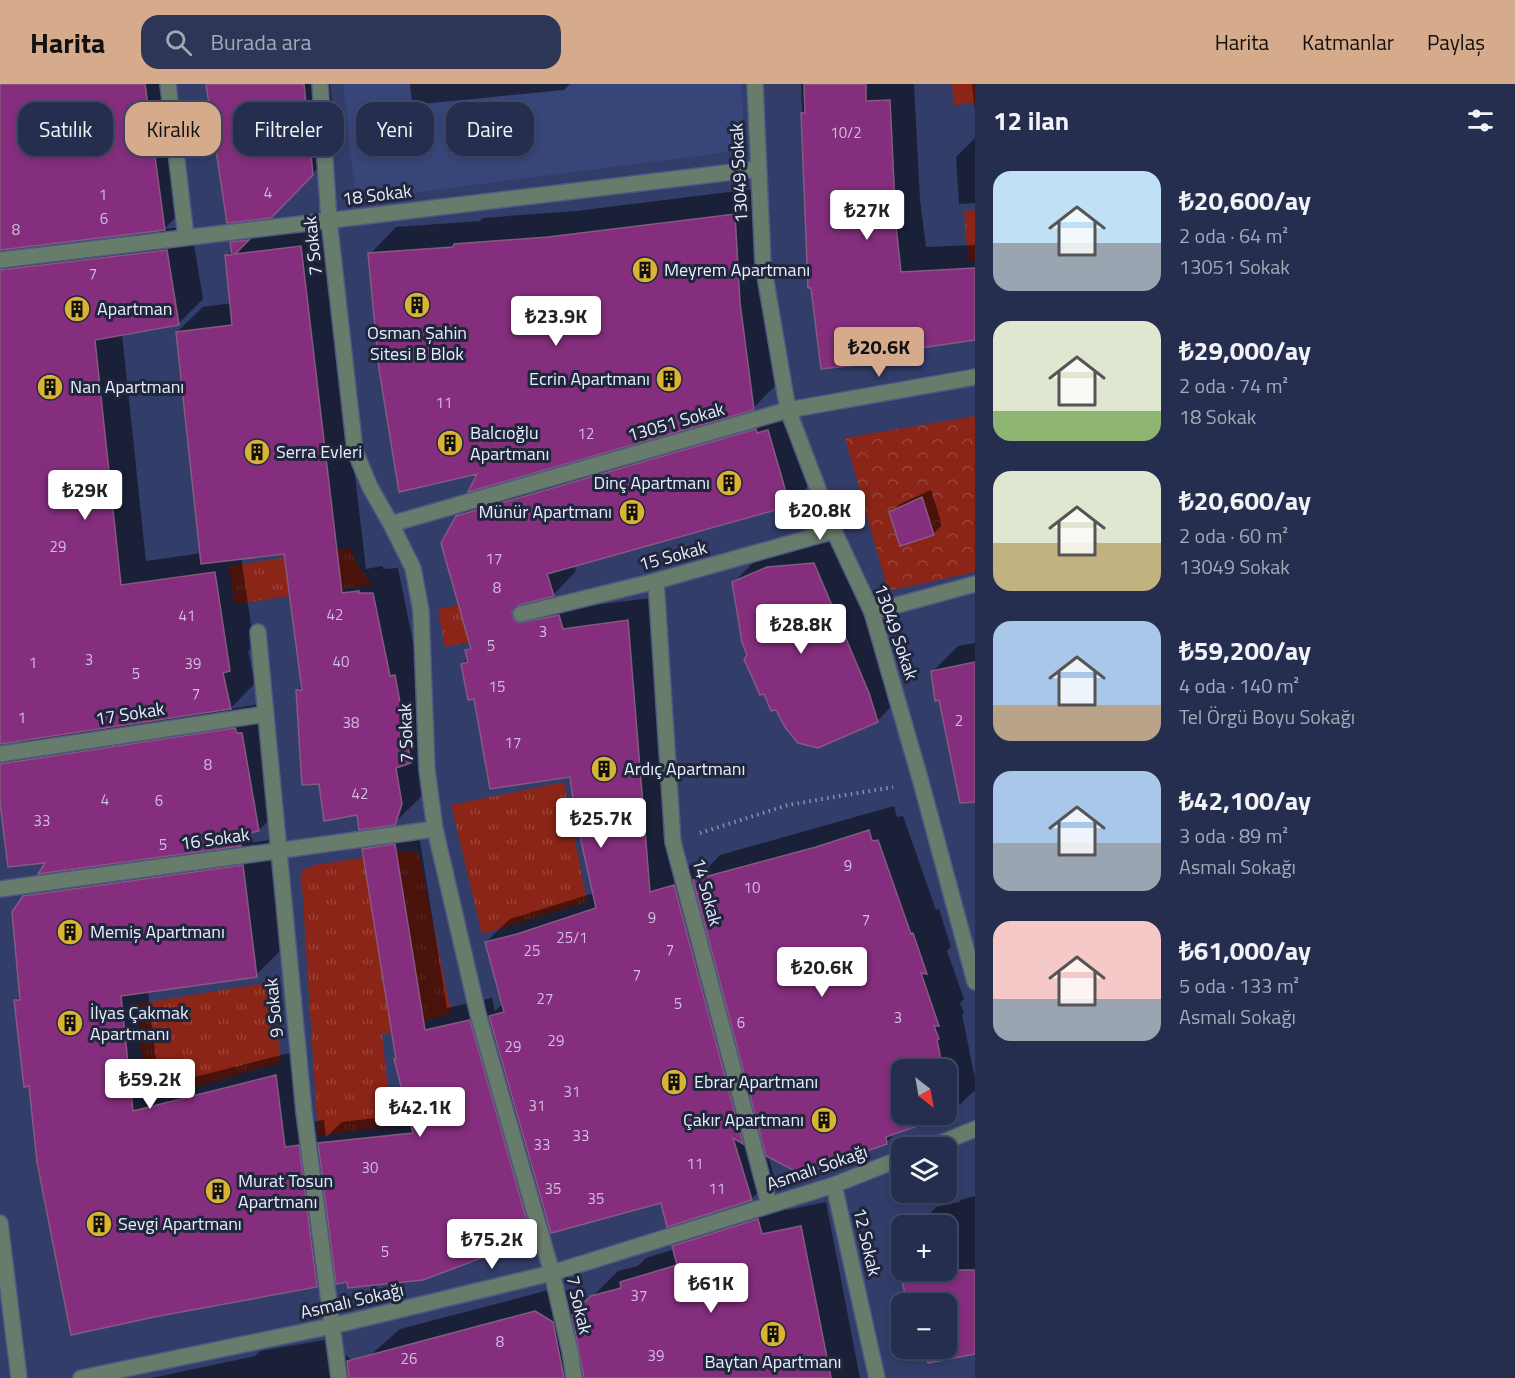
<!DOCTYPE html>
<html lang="tr">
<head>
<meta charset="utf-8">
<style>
  body { margin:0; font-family:"Titillium Web",sans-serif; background:#2e3657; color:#f1f3f6; height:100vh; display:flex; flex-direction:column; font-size:22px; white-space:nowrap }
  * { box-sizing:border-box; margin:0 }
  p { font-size:20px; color:#a4a8b7 }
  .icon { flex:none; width:33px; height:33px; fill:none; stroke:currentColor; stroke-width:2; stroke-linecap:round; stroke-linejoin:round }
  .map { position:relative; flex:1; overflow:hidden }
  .drawer { display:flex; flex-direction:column; background:#262e50; width:540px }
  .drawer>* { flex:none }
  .guide { position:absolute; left:18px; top:18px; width:570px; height:54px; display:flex; gap:12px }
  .needle { width:39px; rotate:149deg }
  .controls { position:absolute; left:891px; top:975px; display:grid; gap:12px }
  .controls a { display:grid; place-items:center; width:66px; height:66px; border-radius:12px; background:#262e50; box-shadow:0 3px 9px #0003,0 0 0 2px #424a67; font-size:30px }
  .price { position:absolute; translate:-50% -51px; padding:0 14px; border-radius:6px; background:#fff; color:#222; font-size:20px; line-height:39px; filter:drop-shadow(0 2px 3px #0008) }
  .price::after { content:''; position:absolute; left:50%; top:36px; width:18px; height:14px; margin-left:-9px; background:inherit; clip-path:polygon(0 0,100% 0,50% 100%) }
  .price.current { background:#d6ab8b; color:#111 }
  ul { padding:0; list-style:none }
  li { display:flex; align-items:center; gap:18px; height:150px; padding:0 18px }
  li span { display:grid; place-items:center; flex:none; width:168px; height:120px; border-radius:18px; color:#555 }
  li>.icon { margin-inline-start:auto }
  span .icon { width:72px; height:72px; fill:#fffc; stroke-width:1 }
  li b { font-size:26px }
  h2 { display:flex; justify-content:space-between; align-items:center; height:72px; padding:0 18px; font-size:26px }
  .tag { padding:0 21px; border-radius:18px; background:#262e50; box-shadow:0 3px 9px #0003,0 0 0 2px #424a67; font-size:21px; line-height:54px }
  .tag.current { background:#d6ab8b; color:#111 }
  header { display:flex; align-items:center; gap:36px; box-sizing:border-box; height:84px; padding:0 30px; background:#d6ab8b; color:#111 }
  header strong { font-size:28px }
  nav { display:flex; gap:33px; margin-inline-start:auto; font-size:21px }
  .search { width:420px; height:54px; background:#2e3657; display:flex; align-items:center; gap:15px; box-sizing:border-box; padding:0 21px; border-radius:18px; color:#a4a8b7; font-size:22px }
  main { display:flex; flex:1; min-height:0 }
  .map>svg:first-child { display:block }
</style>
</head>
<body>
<header>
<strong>Harita</strong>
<div class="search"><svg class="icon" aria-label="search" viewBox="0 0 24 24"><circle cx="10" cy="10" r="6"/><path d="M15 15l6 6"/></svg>Burada ara</div>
<nav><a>Harita</a><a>Katmanlar</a><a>Paylaş</a></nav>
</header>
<main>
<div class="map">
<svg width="975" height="1294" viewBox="0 0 975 1294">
  <defs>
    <pattern id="grass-tufts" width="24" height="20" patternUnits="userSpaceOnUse" patternTransform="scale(1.5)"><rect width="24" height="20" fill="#8a2517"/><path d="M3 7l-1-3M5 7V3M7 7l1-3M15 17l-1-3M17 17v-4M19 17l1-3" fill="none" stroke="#9a453a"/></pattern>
    <pattern id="park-crowns" width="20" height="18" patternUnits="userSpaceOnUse" patternTransform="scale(1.5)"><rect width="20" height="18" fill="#8a2517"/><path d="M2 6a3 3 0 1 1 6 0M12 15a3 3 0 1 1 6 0" fill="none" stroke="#9a453a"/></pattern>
  </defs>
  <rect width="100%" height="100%" fill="#323d6a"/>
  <path fill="#384579" d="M343 0H742L744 66 356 116Z"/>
  <path fill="url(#grass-tufts)" d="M952 0H975V19L954 21Z
    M975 126V176L968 177 964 127Z
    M350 464 359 484 373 500 235 520 229 482Z
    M515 510 522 548 445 563 438 525Z
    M564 698 587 818 482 850 451 721Z
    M408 767 419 769 451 929 382 951 392 1042 318 1052 301 787 315 781Z
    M272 898 281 978 145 1018 137 920Z"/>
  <path fill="url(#park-crowns)" d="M975 332V488L888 507 845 354Z"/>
  <path fill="#0007" fill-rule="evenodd" d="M0 0H169L187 122 164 145 191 142 203 215 178 240 122 250 146 477 202 469 177 248 203 223 232 219 227 172 233 166 232 159 257 134 209 0H330L337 65 257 146 325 137 366 485 383 482V485L398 484 415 568 420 567 435 653 422 666 426 694 420 714 391 742 417 739 447 924 492 914 495 927 503 919 486 858 510 835 594 809 572 691 475 613 462 580 468 574 467 567 472 561 457 432 481 409 779 323 812 398 789 421 574 481 576 487 553 511 538 514 543 517 582 508 586 522 651 514 673 786 698 779 701 791 720 771 894 722 897 733 903 732 936 826 939 825 951 863 947 867 964 915 960 919 964 929 962 930 975 995V1006L951 1029 897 1047 886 1059 768 1071 774 1092 751 1115 662 1118 549 1136 531 1154 348 1196 336 1183 317 1202 30 1000 16 917 21 911 24 813 50 787 48 777 0 693V678L22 656 0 660V185L143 162 160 146H0ZM285 468 303 601 297 607 320 698 358 730 389 740 364 765 398 974 410 1030 342 1038 326 1053 324 1036 311 1038 301 966 159 1002 148 907 256 891 282 865 269 756 241 760 254 747 259 746 284 721 267 624 260 620 230 625 255 599 248 567 254 561 241 473ZM902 986H946V1030H902Z
    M410 0H570L564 6 412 21Z
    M801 0H914L920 116 926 163 975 161V254L920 262 907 275 810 203Z
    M972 0H975V28Z
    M975 54V119L959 120 956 73Z
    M761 104 780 297 753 324 480 387 370 170 396 143 480 137 483 134 576 127Z
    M931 406 942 441 933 450 891 428 900 420Z
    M839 454 902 612 877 637 749 571 733 499 759 473 794 458Z
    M975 559V707L958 709 940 615 933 587 958 562Z
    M782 1111 787 1126 826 1118 860 1294H152L255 1272 260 1267 324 1256 359 1281 400 1245 560 1203 578 1213 580 1225 618 1187 638 1182 646 1174 675 1165 674 1162 699 1137Z
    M975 1112V1268L946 1264V1142H918L936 1123 959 1118 963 1115Z"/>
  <path fill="#842e7d" stroke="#865a80" stroke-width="1.5" d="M0 0H145L165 146 0 166Z
    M206 0H304L313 91 271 134 227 139Z
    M804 0H866V17L890 16 896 142 901 188 975 184V256L907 266 908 276 821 285 811 204H808L801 29H805Z
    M735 130 740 219 754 326 468 408 477 390 399 408 379 285 368 169 453 163 454 160 548 153Z
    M249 156 235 170 301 162 342 509 359 507 358 509H373L390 592 395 591 411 679 396 684 402 720 395 741 359 746 357 731 324 737 319 700 302 701 296 606H302L284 470 201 480 176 248 232 241 225 171H232L230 158Z
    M167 166 179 241 95 256 121 501 215 488 230 587 223 589 231 625 0 660V186Z
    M756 345 757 349 768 346 790 422 547 490 554 512 519 521 512 528 514 536 519 539 559 531 563 545 628 536 650 808 674 801 743 1060 733 1054 752 1116 667 1143 661 1119 551 1149 489 932 504 928 485 858 517 850 596 824 575 730 570 693 490 705 474 615 468 616 461 580 468 578 465 566 471 565 441 459 456 432Z
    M922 413 934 451 900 462 889 428Z
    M814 479 869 609 878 638 818 664 798 659 785 643 776 626 771 627 764 610 760 611 744 575 747 571 742 558 732 498 767 483Z
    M975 578V718L960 719 939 616 935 617 931 587Z
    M235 644 237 649H242L259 747 240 751 241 762 38 790 45 779 8 783 0 719V680Z
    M869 746 872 757 878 756 911 850 913 849 927 890 921 889 939 942H934L939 955 937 956 943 986H902V1030H946V1002L952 1030 886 1053 887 1060 801 1090 766 1072 693 796 816 763Z
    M395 760 425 946 470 936 532 1155 423 1196 348 1204 347 1198 336 1200 318 1059 413 1049 394 975H396L362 765Z
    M243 781 257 893 121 912 133 1027 276 991 285 1063 299 1061 317 1203 154 1233 71 1251 37 1078 29 1002 24 1003 14 916H20L12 828 23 812Z
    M758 1135 762 1150 801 1142 831 1294H584L572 1231 591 1212 621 1204 620 1198 677 1181 672 1162Z
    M900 1186H975V1270L928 1279 926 1264H946V1220H907Z
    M535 1227 553 1238 564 1294H349L347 1277Z"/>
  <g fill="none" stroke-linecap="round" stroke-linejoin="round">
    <defs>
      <path id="lane" d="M168 0 186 153
        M329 136 355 367 370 403 391 440 413 484 421 527 427 686 435 745 478 930 552 1189 570 1267 574 1294
        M391 440 788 326
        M656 497 673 758 769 1120
        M872 528 975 500
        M521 530 656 497 834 447
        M258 548 304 1028 339 1294
        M0 670 266 630
        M0 805 435 745"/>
      <path id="street" d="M320 0 329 136
        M755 0 763 180 788 326 834 447 872 528 921 698 975 898
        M0 176 758 85
        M788 326 975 293
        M929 1064 975 1045
        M834 1101 877 1294
        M0 1139 19 1294
        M81 1294 332 1242 552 1189 834 1101 902 1074"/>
    </defs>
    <use href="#lane" stroke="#4f5982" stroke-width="18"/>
    <use href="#street" stroke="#4f5982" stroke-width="18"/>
    <path stroke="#878faf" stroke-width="4" stroke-dasharray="1.5 4.5" stroke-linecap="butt" d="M700 749 788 721 893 703"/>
    <use href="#lane" stroke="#677c6b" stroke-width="15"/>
    <use href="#street" stroke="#677c6b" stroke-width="15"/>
  </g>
  <defs>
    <symbol id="building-disc" viewBox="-11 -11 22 22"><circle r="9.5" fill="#d9b334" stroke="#20263b"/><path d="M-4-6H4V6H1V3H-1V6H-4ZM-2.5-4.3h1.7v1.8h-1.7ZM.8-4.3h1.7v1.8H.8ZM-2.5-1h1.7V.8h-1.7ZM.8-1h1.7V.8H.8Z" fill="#111"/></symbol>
  </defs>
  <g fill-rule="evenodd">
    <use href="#building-disc" x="630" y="171" width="30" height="30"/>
    <use href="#building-disc" x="402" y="206" width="30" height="30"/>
    <use href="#building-disc" x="62" y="210" width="30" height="30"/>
    <use href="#building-disc" x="654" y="280" width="30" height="30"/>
    <use href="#building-disc" x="35" y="288" width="30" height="30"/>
    <use href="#building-disc" x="435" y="344" width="30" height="30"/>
    <use href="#building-disc" x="242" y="353" width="30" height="30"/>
    <use href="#building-disc" x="714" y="384" width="30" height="30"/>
    <use href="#building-disc" x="617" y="413" width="30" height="30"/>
    <use href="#building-disc" x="589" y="670" width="30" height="30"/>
    <use href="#building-disc" x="55" y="833" width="30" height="30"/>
    <use href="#building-disc" x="55" y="924" width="30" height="30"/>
    <use href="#building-disc" x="659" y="983" width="30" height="30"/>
    <use href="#building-disc" x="809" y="1021" width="30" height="30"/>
    <use href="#building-disc" x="203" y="1092" width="30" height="30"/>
    <use href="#building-disc" x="84" y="1125" width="30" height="30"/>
    <use href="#building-disc" x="758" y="1235" width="30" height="30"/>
  </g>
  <g text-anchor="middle" stroke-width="6" stroke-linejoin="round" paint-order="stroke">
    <g font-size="15" fill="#cfbdde">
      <text x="846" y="54">10/2</text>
      <text x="268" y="114">4</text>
      <text x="103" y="116">1</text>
      <text x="104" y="140">6</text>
      <text x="16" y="151">8</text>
      <text x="93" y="195">7</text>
      <text x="444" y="324">11</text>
      <text x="586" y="355">12</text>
      <text x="58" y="468">29</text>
      <text x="494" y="480">17</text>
      <text x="497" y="509">8</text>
      <text x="335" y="536">42</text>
      <text x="187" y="537">41</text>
      <text x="543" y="553">3</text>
      <text x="491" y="567">5</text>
      <text x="89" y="581">3</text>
      <text x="341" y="583">40</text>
      <text x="33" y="584">1</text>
      <text x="193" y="585">39</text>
      <text x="136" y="595">5</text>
      <text x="497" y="608">15</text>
      <text x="196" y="615">7</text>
      <text x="22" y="639">1</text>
      <text x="959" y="642">2</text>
      <text x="351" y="644">38</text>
      <text x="513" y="664">17</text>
      <text x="208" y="686">8</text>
      <text x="360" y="715">42</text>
      <text x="105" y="721">4</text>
      <text x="159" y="722">6</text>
      <text x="42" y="742">33</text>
      <text x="163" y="766">5</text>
      <text x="848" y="787">9</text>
      <text x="752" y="809">10</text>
      <text x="652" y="839">9</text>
      <text x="866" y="841">7</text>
      <text x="572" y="859">25/1</text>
      <text x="670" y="871">7</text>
      <text x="532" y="872">25</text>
      <text x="637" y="896">7</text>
      <text x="545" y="920">27</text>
      <text x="678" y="925">5</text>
      <text x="898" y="939">3</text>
      <text x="741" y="944">6</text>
      <text x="556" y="962">29</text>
      <text x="513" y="968">29</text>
      <text x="572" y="1013">31</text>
      <text x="537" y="1027">31</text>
      <text x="581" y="1057">33</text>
      <text x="542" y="1066">33</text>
      <text x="695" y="1085">11</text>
      <text x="370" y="1089">30</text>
      <text x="553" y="1110">35</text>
      <text x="717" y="1110">11</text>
      <text x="596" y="1120">35</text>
      <text x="385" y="1173">5</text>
      <text x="639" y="1217">37</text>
      <text x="500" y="1263">8</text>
      <text x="656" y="1277">39</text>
      <text x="409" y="1280">26</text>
    </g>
    <g font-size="18" fill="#e8edfe" stroke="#20263b">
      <text transform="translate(739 89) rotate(-93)" y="6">13049 Sokak</text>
      <text transform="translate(377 111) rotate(-7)" y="6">18 Sokak</text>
      <text transform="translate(313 162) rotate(-96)" y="6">7 Sokak</text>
      <text transform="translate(676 338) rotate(-16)" y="6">13051 Sokak</text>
      <text transform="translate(673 472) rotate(-15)" y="6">15 Sokak</text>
      <text transform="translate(896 548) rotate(71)" y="6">13049 Sokak</text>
      <text transform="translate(130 630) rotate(-9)" y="6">17 Sokak</text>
      <text transform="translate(406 649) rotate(-92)" y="6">7 Sokak</text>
      <text transform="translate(215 755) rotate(-8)" y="6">16 Sokak</text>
      <text transform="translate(707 808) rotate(75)" y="6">14 Sokak</text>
      <text transform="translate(274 924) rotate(-96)" y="6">9 Sokak</text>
      <text transform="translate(817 1084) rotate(-19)" y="6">Asmalı Sokağı</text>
      <text transform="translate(867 1158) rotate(77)" y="6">12 Sokak</text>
      <text transform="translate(352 1217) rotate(-13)" y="6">Asmalı Sokağı</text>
      <text transform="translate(579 1221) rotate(77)" y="6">7 Sokak</text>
    </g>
    <g font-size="18" fill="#e8edfe" stroke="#20263b" text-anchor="start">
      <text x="664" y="192">Meyrem Apartmanı</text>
      <text x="97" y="231">Apartman</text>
      <text x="417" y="255" text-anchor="middle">Osman Şahin<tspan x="417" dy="21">Sitesi B Blok</tspan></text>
      <text x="650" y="301" text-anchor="end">Ecrin Apartmanı</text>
      <text x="70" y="309">Nan Apartmanı</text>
      <text x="470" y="355">Balcıoğlu<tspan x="470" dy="21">Apartmanı</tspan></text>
      <text x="276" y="374">Serra Evleri</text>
      <text x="710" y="405" text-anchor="end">Dinç Apartmanı</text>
      <text x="612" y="434" text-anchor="end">Münür Apartmanı</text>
      <text x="624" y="691">Ardıç Apartmanı</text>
      <text x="90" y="854">Memiş Apartmanı</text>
      <text x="90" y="935">İlyas Çakmak<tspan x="90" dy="21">Apartmanı</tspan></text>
      <text x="694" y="1004">Ebrar Apartmanı</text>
      <text x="804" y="1042" text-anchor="end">Çakır Apartmanı</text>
      <text x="238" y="1103">Murat Tosun<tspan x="238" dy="21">Apartmanı</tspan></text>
      <text x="118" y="1146">Sevgi Apartmanı</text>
      <text x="773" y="1284" text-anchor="middle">Baytan Apartmanı</text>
    </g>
  </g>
</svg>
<div class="controls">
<a><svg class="needle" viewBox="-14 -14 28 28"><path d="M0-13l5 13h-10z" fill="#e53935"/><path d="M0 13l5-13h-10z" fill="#a4a8b7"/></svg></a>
<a><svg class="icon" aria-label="layers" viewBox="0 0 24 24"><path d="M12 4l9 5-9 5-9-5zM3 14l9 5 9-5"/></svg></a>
<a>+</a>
<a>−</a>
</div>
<b class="price" style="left:867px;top:157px">₺27K</b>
<b class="price" style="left:556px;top:263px">₺23.9K</b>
<b class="price current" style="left:879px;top:294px">₺20.6K</b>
<b class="price" style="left:85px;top:437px">₺29K</b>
<b class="price" style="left:820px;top:457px">₺20.8K</b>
<b class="price" style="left:801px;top:571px">₺28.8K</b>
<b class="price" style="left:601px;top:765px">₺25.7K</b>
<b class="price" style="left:822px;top:914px">₺20.6K</b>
<b class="price" style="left:150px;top:1026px">₺59.2K</b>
<b class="price" style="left:420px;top:1054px">₺42.1K</b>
<b class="price" style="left:492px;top:1186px">₺75.2K</b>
<b class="price" style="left:711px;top:1230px">₺61K</b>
<div class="guide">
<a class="tag">Satılık</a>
<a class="tag current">Kiralık</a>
<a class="tag">Filtreler</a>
<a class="tag">Yeni</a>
<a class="tag">Daire</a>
</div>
</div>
<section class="drawer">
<h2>12 ilan<svg class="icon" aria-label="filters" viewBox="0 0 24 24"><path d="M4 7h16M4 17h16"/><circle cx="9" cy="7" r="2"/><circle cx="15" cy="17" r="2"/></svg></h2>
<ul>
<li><span style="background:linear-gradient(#bfe0f5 60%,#9aa5b1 0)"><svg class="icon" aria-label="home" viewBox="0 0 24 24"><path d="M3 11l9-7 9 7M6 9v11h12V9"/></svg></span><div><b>₺20,600/ay</b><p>2 oda · 64 m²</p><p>13051 Sokak</p></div></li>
<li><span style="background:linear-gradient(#dfe7d0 75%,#8fb573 0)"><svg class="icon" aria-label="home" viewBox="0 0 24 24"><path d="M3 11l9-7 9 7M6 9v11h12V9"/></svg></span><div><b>₺29,000/ay</b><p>2 oda · 74 m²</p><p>18 Sokak</p></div></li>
<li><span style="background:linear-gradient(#dfe7d0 60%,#c2b280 0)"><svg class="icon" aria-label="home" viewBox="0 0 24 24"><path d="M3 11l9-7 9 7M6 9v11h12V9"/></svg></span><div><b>₺20,600/ay</b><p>2 oda · 60 m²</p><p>13049 Sokak</p></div></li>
<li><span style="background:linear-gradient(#a9c7e8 70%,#b9a48a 0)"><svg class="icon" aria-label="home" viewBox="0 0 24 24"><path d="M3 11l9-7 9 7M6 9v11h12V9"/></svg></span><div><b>₺59,200/ay</b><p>4 oda · 140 m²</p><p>Tel Örgü Boyu Sokağı</p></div></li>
<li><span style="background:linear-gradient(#a9c7e8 60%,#9aa5b1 0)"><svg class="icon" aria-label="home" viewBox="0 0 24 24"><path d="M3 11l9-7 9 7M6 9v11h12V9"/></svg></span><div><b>₺42,100/ay</b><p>3 oda · 89 m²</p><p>Asmalı Sokağı</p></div></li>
<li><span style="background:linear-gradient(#f6c9c9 65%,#9aa5b1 0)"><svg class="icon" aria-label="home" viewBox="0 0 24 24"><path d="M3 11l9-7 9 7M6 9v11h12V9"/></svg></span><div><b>₺61,000/ay</b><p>5 oda · 133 m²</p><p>Asmalı Sokağı</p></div></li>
</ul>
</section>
</main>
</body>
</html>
